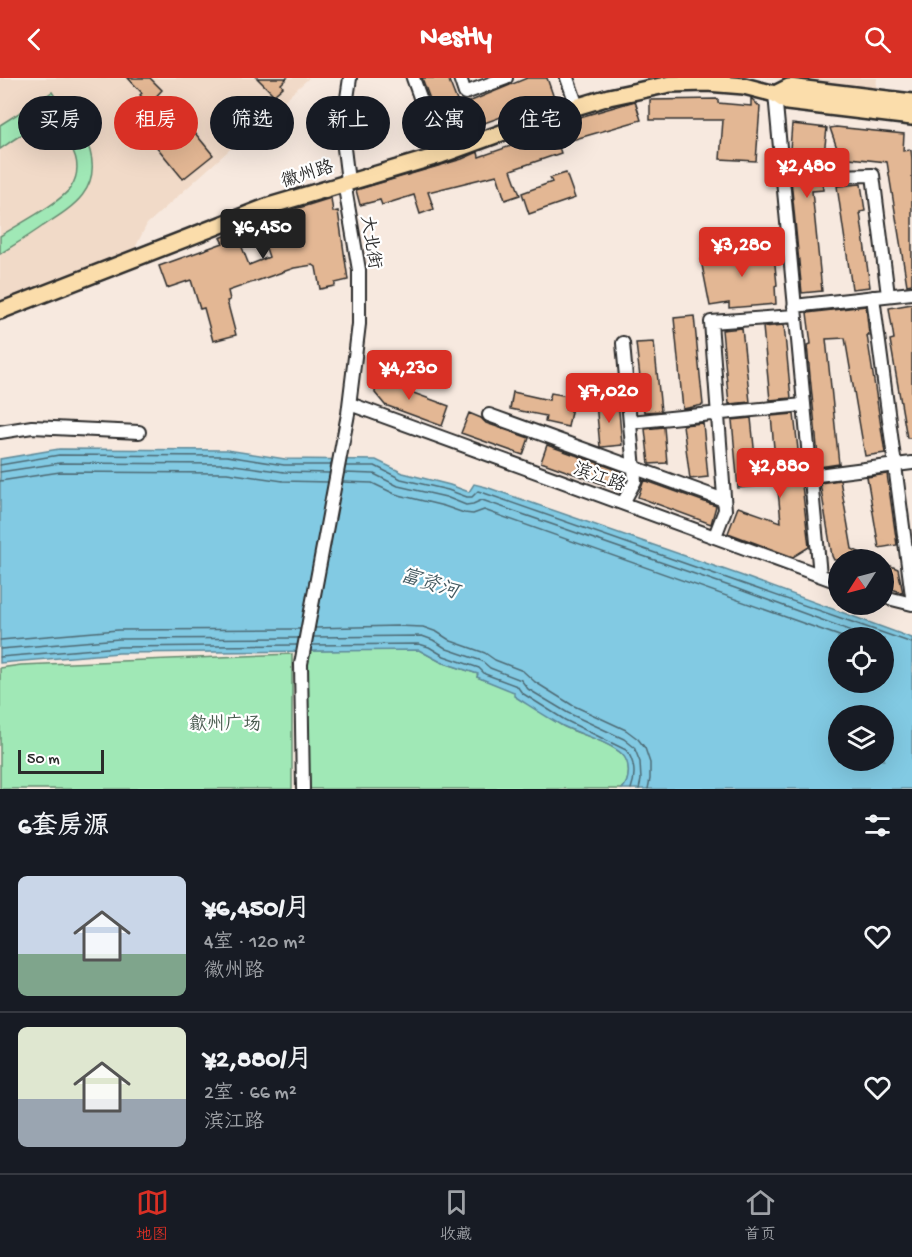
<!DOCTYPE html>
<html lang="zh">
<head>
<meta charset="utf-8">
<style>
  body { margin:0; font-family:"Gochi Hand","LXGW WenKai TC",sans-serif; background:#242831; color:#f1f3f6; height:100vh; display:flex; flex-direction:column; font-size:22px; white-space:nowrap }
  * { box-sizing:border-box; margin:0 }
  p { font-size:20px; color:#9ea1a6 }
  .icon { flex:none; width:33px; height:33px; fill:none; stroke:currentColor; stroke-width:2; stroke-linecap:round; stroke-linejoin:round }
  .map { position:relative; height:711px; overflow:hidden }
  .drawer { display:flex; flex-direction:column; background:#171b24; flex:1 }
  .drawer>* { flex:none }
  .banner { position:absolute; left:18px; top:18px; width:600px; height:54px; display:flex; gap:12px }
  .needle { width:39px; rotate:234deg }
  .tools { position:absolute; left:828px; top:471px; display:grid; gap:12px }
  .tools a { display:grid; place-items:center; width:66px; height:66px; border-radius:50%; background:#171b24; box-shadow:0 6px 24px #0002; font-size:30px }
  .scale { position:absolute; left:18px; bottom:15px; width:86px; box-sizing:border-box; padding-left:6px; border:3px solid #2b2b2b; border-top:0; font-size:16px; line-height:21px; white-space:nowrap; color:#2b2b2b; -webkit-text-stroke:4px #fff; paint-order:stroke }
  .price { position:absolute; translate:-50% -51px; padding:0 14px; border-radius:6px; background:#d93025; color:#fff; font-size:20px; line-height:39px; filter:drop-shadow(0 2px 3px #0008) }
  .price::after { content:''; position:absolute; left:50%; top:36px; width:18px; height:14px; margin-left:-9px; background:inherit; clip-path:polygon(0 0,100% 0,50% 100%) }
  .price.selected { background:#222; color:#fff }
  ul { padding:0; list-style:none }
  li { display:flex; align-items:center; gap:18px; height:150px; padding:0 18px }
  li+li { border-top:2px solid #363941 }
  li span { display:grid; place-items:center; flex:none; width:168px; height:120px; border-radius:9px; color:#555 }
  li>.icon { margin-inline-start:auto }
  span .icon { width:72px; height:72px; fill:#fffc; stroke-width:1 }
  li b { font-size:26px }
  h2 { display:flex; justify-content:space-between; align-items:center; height:72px; padding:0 18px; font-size:26px }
  .tag { padding:0 21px; border-radius:27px; background:#171b24; box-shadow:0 6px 24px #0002; font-size:21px; line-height:54px }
  .tag.selected { background:#d93025; color:#fff }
  header { display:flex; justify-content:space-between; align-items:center; height:78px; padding:0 18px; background:#d93025; color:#fff; font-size:27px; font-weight:700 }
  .tab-bar { display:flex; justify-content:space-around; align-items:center; height:84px; border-top:2px solid #363941; background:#171b24; font-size:16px; color:#9ea1a6 }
  .tab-bar a { display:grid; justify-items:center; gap:3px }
  .tab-bar .selected { color:#d93025 }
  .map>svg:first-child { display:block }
</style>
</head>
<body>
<header><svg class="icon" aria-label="back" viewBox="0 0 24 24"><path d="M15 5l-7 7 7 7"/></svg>Nestly<svg class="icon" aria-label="search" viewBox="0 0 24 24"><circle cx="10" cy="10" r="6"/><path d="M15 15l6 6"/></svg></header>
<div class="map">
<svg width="912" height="711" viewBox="0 0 912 711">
  <rect width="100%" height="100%" fill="#f7e9df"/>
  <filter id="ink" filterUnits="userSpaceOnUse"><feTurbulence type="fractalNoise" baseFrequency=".0167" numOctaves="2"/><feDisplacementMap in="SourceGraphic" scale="12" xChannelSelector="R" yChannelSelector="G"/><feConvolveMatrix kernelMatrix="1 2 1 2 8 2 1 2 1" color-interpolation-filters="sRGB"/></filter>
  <g filter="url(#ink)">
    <path fill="#f1dac8" d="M0 0H309L147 146 133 174 0 228Z
      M762 0H877L876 11Z"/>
    <path fill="#a0e8b6" stroke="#668a70" stroke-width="1.5" d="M52 14 62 29 52 36C70 43 84 54 90 73 101 113 71 130 43 148 29 158 14 167 0 176V158C17 147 62 124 71 109 88 83 66 49 36 52 23 53 11 64 0 71V47Z
      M397 571 419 572 441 584 478 596 477 599C490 604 505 608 516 615 532 624 545 637 561 647 577 656 611 664 623 677 631 685 630 704 622 711H308L306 586 310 573Z
      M292 576V711H0V590L21 587Z"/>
    <path fill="#82cae3" stroke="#5f8a99" stroke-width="1.5" fill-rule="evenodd" d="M59 371 227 372 285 381 376 382 403 395 450 407 469 414 474 406 486 409 740 497 912 560V711H622C630 703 631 685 622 676 609 664 580 656 563 648 546 639 530 628 514 618V614L477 599 478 596 441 584 419 572 119 575 0 585V381ZM838 560H884V604H838ZM838 638H884V682H838Z"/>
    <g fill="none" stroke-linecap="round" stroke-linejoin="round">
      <path stroke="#4e6b75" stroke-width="1.5" d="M0 387 59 377 227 378 284 387H331
        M346 388H375L401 401 448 412 467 419H472L478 413 484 415 912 565
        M0 394 60 385 227 386 284 394 329 395
        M345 395 374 396 398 408 446 419 466 427 473 426 482 422 735 510 871 560
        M0 403 60 394 227 395 283 403 328 404
        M343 404 372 405 395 416 444 428 464 435 473 436 484 432 845 560
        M315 550 397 548 423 549 437 554 451 563 485 575 495 582 523 593 535 604 572 627 626 652 638 661 645 670 650 685V701L648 711
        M314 559 422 558 433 562 447 571 482 583 490 590 521 602 528 611 568 635 624 661 634 669 640 684 641 702 639 711
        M0 562 118 552 300 551
        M312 567 419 566 429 569 444 578 479 590 485 596 517 608 522 615 565 642 626 672C635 683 636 698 631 711
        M0 571 119 561 298 560
        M0 579 119 569 297 567"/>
    </g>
    <path fill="#e3b794" stroke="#2b2b2b" stroke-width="1.5" d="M128 0H150L162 12 149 26 140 17 142 15Z
      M257 0H287L281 6 283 9 274 17Z
      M422 0H448L459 28 527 0H547L554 20 451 57 449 50 442 53Z
      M751 20 760 29 756 83 720 81 723 42H650V22L718 21V25L751 28Z
      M635 23 641 42 558 66 561 75 511 92 520 117 505 122 497 97 428 114 434 131 420 136 414 117 382 127 380 122 360 127 356 112 462 81 478 74 479 79 551 54 549 48Z
      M172 27 213 77 183 101 142 51Z
      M792 46 827 50 824 76 819 75 823 112 812 113 822 213 802 215 788 71H790Z
      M836 49 904 56 903 73 911 72 912 81V206L907 207 887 84 840 79 830 50Z
      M566 95 575 120 529 136 522 115 552 104 550 100Z
      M861 106 865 133 860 134 870 209 852 211 837 108Z
      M331 120 333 134 338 133 348 202 335 205V208L320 211 316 189 313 187 294 190 228 213 230 222 227 223 236 257 213 263 204 230 200 231 191 202 167 210 159 188 223 165 220 160 236 154 249 187 269 179 257 143Z
      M773 167 777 207 775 208 776 226 729 230V225L710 228 701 182 730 175V172Z
      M912 226V360H907L890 262 894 261 889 230Z
      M866 228 869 257H867L885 375 865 378 845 260 826 261 839 386 819 389 807 267 811 266 807 235Z
      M694 238 703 327 683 331 674 240Z
      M784 247 791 320 770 322 763 249Z
      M742 250 750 324 729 326 722 252Z
      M654 264 661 333 644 334 636 265Z
      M376 296 398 299 397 309 449 328 442 348 385 327 375 315Z
      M513 314 549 322 551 315 574 319 568 349 545 344 546 338 510 331Z
      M618 322 622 367 602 369H600L596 325Z
      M469 335 481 340 486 345 529 360 523 377 461 355Z
      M794 336 809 469 793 479 728 455 738 429 781 444 771 338Z
      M751 340 758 408 738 410 732 342Z
      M703 345 708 399 690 401 683 347Z
      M664 349 667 385 649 386 645 351Z
      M547 367 623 394 616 411 541 384Z
      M887 396 897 467 879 470 867 399Z
      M644 402 716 428 711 446 638 419Z
      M840 402 852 471 876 482H834L832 478 820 405Z
      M884 485 898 491 903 515 884 508Z"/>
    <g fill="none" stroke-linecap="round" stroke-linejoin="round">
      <defs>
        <path id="minor" d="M413 0 441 77
          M460 0 465 15 506 0
          M567 0 577 28
          M775 16 820 497
          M834 98 873 97 888 217
          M348 103 342 54 350 0
          M873 219 912 518
          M794 228 912 215
          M350 326 838 504
          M489 337 724 422
          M630 344 803 327
          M0 354 32 349 139 354
          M810 398 912 385
          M623 425 635 403 623 265
          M715 458 725 432 711 244 795 238
          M884 519 912 526
          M303 711 301 586 348 336 359 246V192L344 104"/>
        <path id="major" d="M775 16 789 9 912 24
          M0 233 269 128 441 77 559 34 609 19 670 6 707 5 744 8 775 16 787 24 912 39"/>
      </defs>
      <use href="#minor" stroke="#2b2b2b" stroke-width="16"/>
      <use href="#major" stroke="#2b2b2b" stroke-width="20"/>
      <use href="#minor" stroke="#fff" stroke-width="12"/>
      <use href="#major" stroke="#fbddab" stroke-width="15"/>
    </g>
  </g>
  <g text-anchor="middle" stroke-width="4.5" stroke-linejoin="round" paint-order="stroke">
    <g font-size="18" fill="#2b2b2b" stroke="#fff">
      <text transform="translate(307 95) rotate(-17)" y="6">徽州路</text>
      <text transform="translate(372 164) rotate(81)" y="6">大北街</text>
      <text transform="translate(600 398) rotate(20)" y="6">滨江路</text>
    </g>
    <g font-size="18" fill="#485a4e" stroke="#fff">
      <text x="225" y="651">歙州广场</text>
    </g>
    <g font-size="20" font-style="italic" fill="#455b62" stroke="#fff">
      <text transform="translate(430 504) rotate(18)" y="7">富资河</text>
    </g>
  </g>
</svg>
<div class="tools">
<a><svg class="needle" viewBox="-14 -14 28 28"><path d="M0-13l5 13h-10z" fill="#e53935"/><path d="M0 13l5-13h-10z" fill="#9ea1a6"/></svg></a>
<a><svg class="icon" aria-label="locate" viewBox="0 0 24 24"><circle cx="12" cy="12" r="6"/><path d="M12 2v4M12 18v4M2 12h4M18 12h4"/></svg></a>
<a><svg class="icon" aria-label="layers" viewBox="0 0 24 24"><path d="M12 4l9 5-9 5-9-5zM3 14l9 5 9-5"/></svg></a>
</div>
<div class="scale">50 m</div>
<b class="price" style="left:807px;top:121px">¥2,480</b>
<b class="price selected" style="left:263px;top:182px">¥6,450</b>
<b class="price" style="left:742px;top:200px">¥3,280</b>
<b class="price" style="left:409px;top:323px">¥4,230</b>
<b class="price" style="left:609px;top:346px">¥7,020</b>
<b class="price" style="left:780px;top:421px">¥2,880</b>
<div class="banner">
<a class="tag">买房</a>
<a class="tag selected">租房</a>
<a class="tag">筛选</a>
<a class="tag">新上</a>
<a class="tag">公寓</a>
<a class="tag">住宅</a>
</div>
</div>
<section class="drawer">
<h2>6套房源<svg class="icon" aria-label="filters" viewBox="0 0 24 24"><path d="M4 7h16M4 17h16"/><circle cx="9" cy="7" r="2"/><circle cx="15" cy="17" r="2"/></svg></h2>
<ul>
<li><span style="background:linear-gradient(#c9d6e8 65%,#7fa58c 0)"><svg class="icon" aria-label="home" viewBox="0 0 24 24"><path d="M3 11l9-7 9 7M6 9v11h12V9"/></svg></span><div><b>¥6,450/月</b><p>4室 · 120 m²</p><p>徽州路</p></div><svg class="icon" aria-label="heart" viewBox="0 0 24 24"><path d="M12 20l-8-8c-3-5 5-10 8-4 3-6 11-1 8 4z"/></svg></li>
<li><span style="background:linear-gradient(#dfe7d0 60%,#9aa5b1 0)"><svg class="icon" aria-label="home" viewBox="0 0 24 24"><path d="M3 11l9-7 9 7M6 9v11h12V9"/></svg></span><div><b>¥2,880/月</b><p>2室 · 66 m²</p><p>滨江路</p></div><svg class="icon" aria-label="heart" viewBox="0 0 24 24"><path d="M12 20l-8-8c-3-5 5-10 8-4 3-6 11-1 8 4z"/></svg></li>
</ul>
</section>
<nav class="tab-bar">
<a class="selected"><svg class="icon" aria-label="map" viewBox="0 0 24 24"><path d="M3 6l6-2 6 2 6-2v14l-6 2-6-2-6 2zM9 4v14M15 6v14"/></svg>地图</a>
<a><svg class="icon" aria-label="saved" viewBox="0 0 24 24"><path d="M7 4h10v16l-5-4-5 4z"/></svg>收藏</a>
<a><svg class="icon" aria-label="home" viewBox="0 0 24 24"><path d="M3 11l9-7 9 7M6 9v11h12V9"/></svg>首页</a>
</nav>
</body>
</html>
